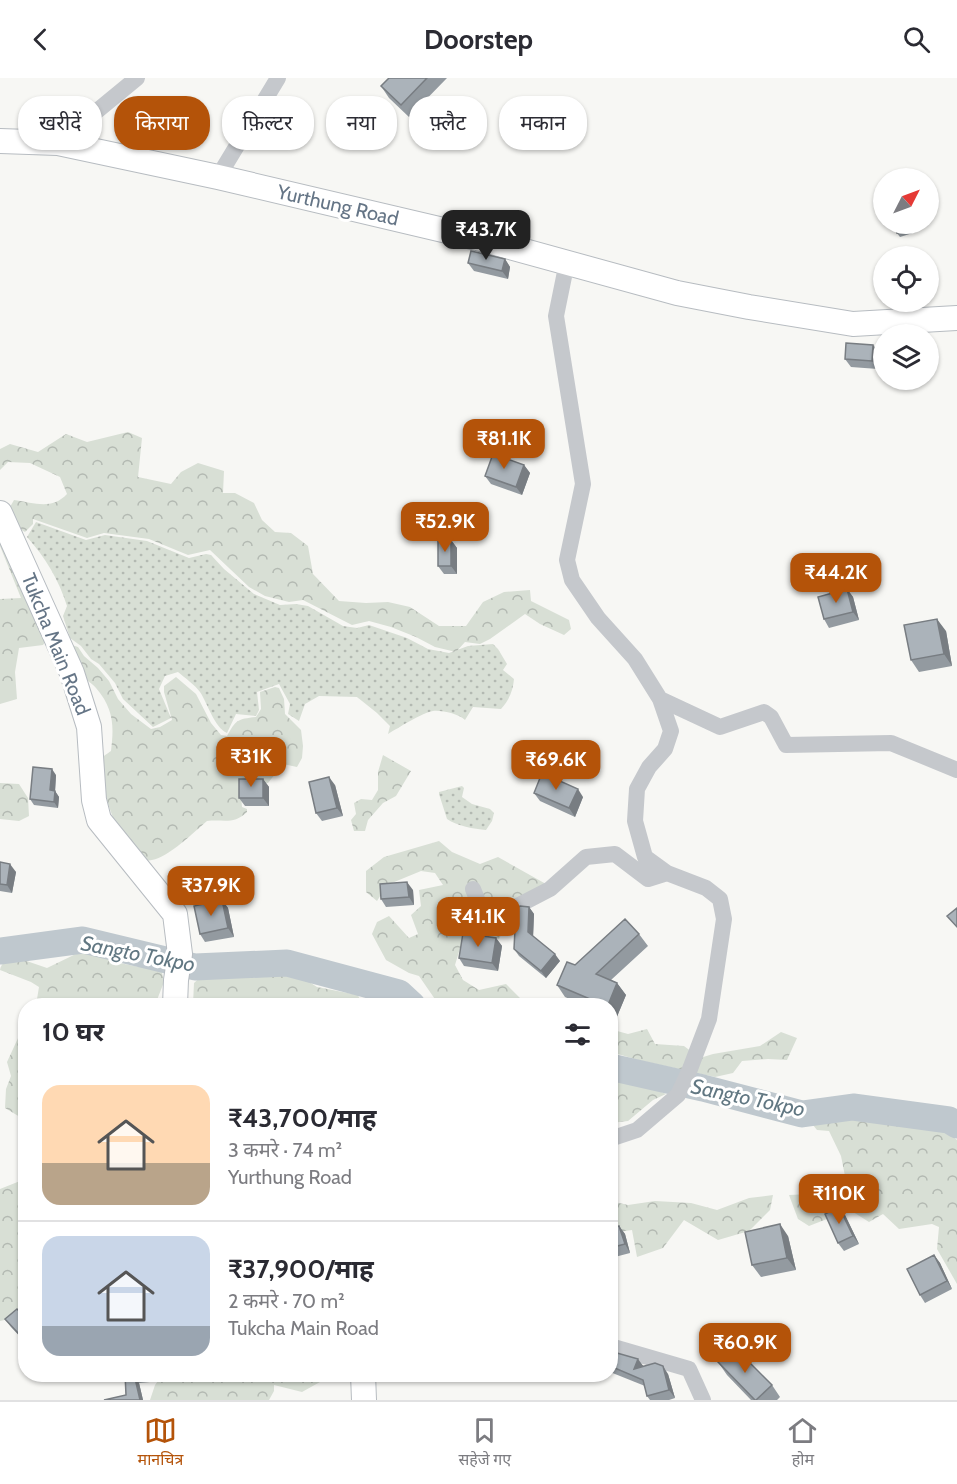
<!DOCTYPE html>
<html lang="hi">
<head>
<meta charset="utf-8">
<style>
  body { margin:0; font-family:Cabin,"Noto Sans Devanagari",sans-serif; background:#f2f2f3; color:#2b2b33; height:100vh; display:flex; flex-direction:column; font-size:22px; white-space:nowrap }
  * { box-sizing:border-box; margin:0 }
  p { font-size:20px; color:#7c7c81 }
  .icon { flex:none; width:33px; height:33px; fill:none; stroke:currentColor; stroke-width:2; stroke-linecap:round; stroke-linejoin:round }
  .map { position:relative; flex:1; overflow:hidden }
  .panel { position:absolute; left:18px; top:920px; width:600px; height:384px; display:flex; flex-direction:column; background:#fff; border-radius:24px; box-shadow:0 2px 4px #0004 }
  .panel>* { flex:none }
  .banner { position:absolute; left:18px; top:18px; width:600px; height:54px; display:flex; gap:12px }
  .needle { width:39px; rotate:48deg }
  .fabs { position:absolute; left:873px; top:90px; display:grid; gap:12px }
  .fabs a { display:grid; place-items:center; width:66px; height:66px; border-radius:50%; background:#fff; box-shadow:0 2px 4px #0004; font-size:30px }
  .price { position:absolute; translate:-50% -51px; padding:0 14px; border-radius:12px; background:#b45309; color:#fff; font-size:20px; line-height:39px; filter:drop-shadow(0 2px 3px #0008) }
  .price::after { content:''; position:absolute; left:50%; top:36px; width:18px; height:14px; margin-left:-9px; background:inherit; clip-path:polygon(0 0,100% 0,50% 100%) }
  .price.selected { background:#222; color:#fff }
  ul { padding:0; list-style:none }
  li { display:flex; align-items:center; gap:18px; height:150px; padding:0 24px }
  li+li { border-top:2px solid #e1e1e2 }
  li span { display:grid; place-items:center; flex:none; width:168px; height:120px; border-radius:18px; color:#555 }
  li>.icon { margin-inline-start:auto }
  span .icon { width:72px; height:72px; fill:#fffc; stroke-width:1 }
  li b { font-size:26px }
  h2 { display:flex; justify-content:space-between; align-items:center; height:72px; padding:0 24px; font-size:26px }
  .pill { padding:0 21px; border-radius:24px; background:#fff; box-shadow:0 2px 4px #0004; font-size:21px; line-height:54px }
  .pill.selected { background:#b45309; color:#fff }
  header { display:flex; justify-content:space-between; align-items:center; height:78px; padding:0 24px; background:#fff; font-size:27px; font-weight:800 }
  .dock { display:flex; justify-content:space-around; align-items:center; height:84px; border-top:2px solid #e1e1e2; background:#fff; font-size:16px; color:#7c7c81 }
  .dock a { display:grid; justify-items:center; gap:3px }
  .dock .selected { color:#b45309 }
  .map>svg:first-child { display:block }
</style>
</head>
<body>
<header><svg class="icon" aria-label="back" viewBox="0 0 24 24"><path d="M15 5l-7 7 7 7"/></svg>Doorstep<svg class="icon" aria-label="search" viewBox="0 0 24 24"><circle cx="10" cy="10" r="6"/><path d="M15 15l6 6"/></svg></header>
<div class="map">
<svg width="957" height="1322" viewBox="0 0 957 1322">
  <defs>
    <pattern id="green-dots" width="8" height="8" patternUnits="userSpaceOnUse" patternTransform="scale(1.5)"><rect width="8" height="8" fill="#d8dfd5"/><path d="M2 2h.1M6 6h.1" fill="none" stroke="#b3b9b2" stroke-width="1.8" stroke-linecap="round"/></pattern>
    <pattern id="forest-crowns" width="20" height="18" patternUnits="userSpaceOnUse" patternTransform="scale(1.5)"><rect width="20" height="18" fill="#d8dfd5"/><path d="M2 6a3 3 0 1 1 6 0M12 15a3 3 0 1 1 6 0" fill="none" stroke="#b3b9b2"/></pattern>
  </defs>
  <rect width="100%" height="100%" fill="#f7f7f4"/>
  <path fill="url(#green-dots)" d="M36 444 86 462 105 457 147 463 189 480 206 476 211 477 224 491 254 516 280 527 296 526 308 528 343 548 357 550 369 547 407 560 428 571 449 575 468 568 493 566 498 571 507 586 503 592 514 601C513 613 509 622 501 631L473 629 465 642C459 636 442 632 433 633 422 635 398 650 388 656L390 648 377 635 357 619 319 618 305 626 299 643 288 636 290 626 279 606 257 614 259 632 256 638 236 636 227 655C214 649 208 626 200 614 195 607 185 600 178 594L165 598 159 611 171 640 153 649 123 621 115 605 99 586 91 581 81 568 70 560 63 538 67 528C59 502 45 479 27 459Z
    M462 708 464 710 462 719 472 726 490 731 494 735 492 743 486 752C474 751 457 748 447 741L439 716V714Z"/>
  <path fill="url(#forest-crowns)" d="M128 354 142 360 138 399 171 406 181 394 198 385 224 393 223 415H235L254 425 262 442 275 454 291 455 308 468 313 496 339 523 366 525 388 524 410 529 439 548H466L483 524 504 514 530 512 531 523 569 542 571 551 564 557 540 546 525 536 490 561 480 566 465 564 456 574 435 569 416 559 391 549 369 543 352 547 303 522 289 524 265 518 249 509 210 472 188 477 149 461 104 455 87 460 33 441V446L25 454 13 447 10 429 14 422C35 425 52 432 67 416L60 399 30 385 8 384 0 392V371L10 366 38 374 66 356 87 364Z
    M0 449 50 557 43 567 19 570 15 594 17 621 0 626V521L21 520 0 468Z
    M69 566 78 569 84 578 98 590 109 603 118 621 131 636 151 651 160 649 172 642 164 614V608L176 599 196 616 211 645 221 657 227 658C236 642 237 641 256 639L261 631 260 614 275 609 279 610 284 621 285 636 301 652 303 668 302 680 297 689 283 686 268 705 240 706 242 729 247 731V734C234 747 224 741 207 743 194 754 169 779 152 782 149 783 146 782 143 782 135 772 126 762 119 752 111 739 98 698 101 683 102 678 107 676 111 673 114 648 114 631 96 610 91 604 82 600 78 593 74 585 72 574 69 566Z
    M383 677 411 693 396 718 383 725 368 742 365 753H354L351 742 356 736 354 725 361 721 372 722 378 712V694Z
    M0 705 19 706 28 720 29 738 19 743 0 741Z
    M439 763 452 774 480 786 498 779 546 806 538 818 507 845 499 861 464 857 455 887 463 902 479 912 506 906 522 922 517 927H492L483 923V927H439L419 898 409 895 386 882 372 856 377 844 389 838 409 860 418 856 411 837 421 828 419 812 443 807 435 795 421 793 387 807 377 823 366 814V793L384 779Z
    M82 873 96 875 115 884 139 889 160 885 164 904 155 927H36L39 909 31 904 0 892C1 884 9 881 15 879L47 890Z
    M254 893 297 896 317 909 358 917 362 927 193 926 194 905 205 895Z
    M25 945 26 1042H25L5 1030 6 1011 11 998 7 984Z
    M610 951 628 956 647 951 655 966 684 968 700 980 713 976 760 968 781 954 797 960 787 982 768 981 742 983 733 995 715 999 638 982 611 974Z
    M611 998 644 1007 666 1016 653 1022 628 1043 611 1045Z
    M848 1035 877 1037 901 1042 939 1046 957 1062V1206L937 1171 939 1149 932 1146 899 1151 883 1136 869 1144 850 1132 809 1148 798 1141 789 1117 832 1115 846 1103 841 1078 829 1053 817 1052 813 1047Z
    M25 1101V1240H14L0 1243V1111Z
    M773 1117 770 1132 749 1153 718 1162 684 1142 663 1170 637 1179 632 1152 611 1155 610 1123 628 1127 655 1123 691 1125 717 1132 749 1120Z
    M163 1296H327L320 1304 302 1314 274 1307V1313L269 1322H150L155 1307Z"/>
  <g fill="none" stroke-linecap="round" stroke-linejoin="round">
    <path stroke="#bfc8ce" stroke-width="27" d="M0 873 83 862 195 889 287 885 399 915 412 927
      M610 989 703 1010 802 1036 853 1029 949 1042 957 1047"/>
    <defs>
      <path id="secondary" d="M0 63 58 65 218 99 477 160 677 215 749 229 853 246 957 240
        M0 435 72 595 89 649 94 722 99 742 175 836 180 876 176 902 175 927
        M363 1296 364 1322"/>
    </defs>
    <use href="#secondary" stroke="#b7bcc1" stroke-width="26"/>
    <path stroke="#c5c8cc" stroke-width="16" d="M58 65 137 0
      M218 99 278 0
      M567 184 556 238 583 406 567 482 572 502 598 540 635 581 660 621 671 653 665 671 649 689 637 711 635 743 645 779 667 795 706 810 720 821 724 841 709 941 690 991 678 1017 637 1052 610 1061
      M660 621 720 649 764 634 771 639 786 667 891 665 957 692
      M473 811 486 844 550 811 586 779 615 776 648 801 667 795
      M610 1268 689 1291 703 1322"/>
    <use href="#secondary" stroke="#fff" stroke-width="24"/>
  </g>
  <path fill="#939aa0" d="M389 0H447L409 39 389 20 381 8Z
    M894 146H913L916 154 900 159 897 155Z
    M505 181 510 189 508 201 474 193 468 185Z
    M873 267 879 275 878 291 851 289 845 281Z
    M928 268 936 293 928 295Z
    M524 387 530 395 522 417 491 406 485 398Z
    M451 462 457 470V496H444L438 488Z
    M847 511 853 519 859 542 829 550 824 541Z
    M946 553 952 588 919 594 911 582Z
    M56 697 55 713 59 719 58 730 34 727 30 721Z
    M263 701 269 709V728H245L239 720Z
    M335 707 343 738 322 743 316 735Z
    M534 715 583 719 575 739 540 723Z
    M0 784 16 794 12 815 0 813Z
    M413 812 414 827 386 829 381 821Z
    M222 822 228 830 234 859 205 864 200 856Z
    M529 829 534 836 533 858 560 883 546 900 519 878 514 871Z
    M639 856 648 868 611 902 617 905 626 917 616 941 610 938V927H583L565 919 557 907 575 887Z
    M496 860 502 868 498 893 464 888 459 880Z
    M839 1129 845 1137 859 1166 844 1173 838 1165Z
    M619 1148 625 1156 630 1175 611 1180 617 1193 610 1197V1151Z
    M788 1158 796 1192 761 1199 752 1187Z
    M934 1177 940 1185 952 1211 925 1225 920 1217Z
    M26 1240V1261L24 1263 11 1249 5 1241Z
    M610 1273 644 1288 668 1296 675 1320 669 1322H650L647 1318 645 1308 610 1294Z
    M718 1284 772 1307 780 1319 777 1322H751L727 1297Z
    M125 1296H150V1304L139 1305 143 1322H104L126 1317Z
    M408 1296H428L411 1301Z"/>
  <path fill="#787d82" d="M505 181 510 189 508 201 502 193Z
    M873 267 879 275 878 291 872 283Z
    M928 268 929 269 936 293 931 285 928 278Z
    M524 387 530 395 522 417 516 409Z
    M451 462 457 470V496L451 488Z
    M847 511 853 519 859 542 853 534Z
    M937 541 946 553 952 588 944 576Z
    M52 691 56 697 55 714V713L59 719 58 730 54 724 50 712Z
    M329 699 335 707 343 738 337 730Z
    M263 701 269 709V728L263 720Z
    M578 711 583 719 575 739 569 730Z
    M10 786 16 794 12 815 7 807Z
    M407 804 413 812 414 827 409 819Z
    M222 822 228 830 234 859 228 850Z
    M529 829 534 836 533 861 528 854Z
    M496 860 502 868 498 893 492 885Z
    M555 876 560 883 546 900 541 893Z
    M617 905 626 917 616 941 610 933V927H608Z
    M839 1129 845 1137 859 1166 853 1158Z
    M780 1146 788 1158 796 1192 787 1180Z
    M619 1148 625 1156 630 1175 625 1166Z
    M934 1177 940 1185 952 1211 947 1203Z
    M611 1180 617 1193 610 1183Z
    M638 1281 644 1289 634 1291Z
    M663 1288 668 1296 675 1320 669 1312Z
    M134 1296 139 1305 143 1322H140Z
    M145 1296H150V1304Z"/>
  <path fill="#abb3ba" stroke="#787d82" stroke-width="1.5" d="M389 0H427L401 27 381 8Z
    M894 146H911L913 150 897 155Z
    M471 173 505 181 502 193 468 185Z
    M846 265 873 267 872 283 845 281Z
    M493 376 524 387 516 409 485 398Z
    M438 462H451V488H438Z
    M847 511 853 534 824 541 818 519Z
    M937 541 944 576 911 582 904 547Z
    M33 689 52 691 50 712 55 713 54 724 30 721Z
    M542 695 578 711 569 730 534 715Z
    M329 699 337 730 316 735 309 704Z
    M239 701H263V720H239Z
    M0 784 10 786 7 807 0 806Z
    M407 804 409 819 381 821 380 806Z
    M222 822 228 850 200 856 194 828Z
    M520 828 529 829 528 854 555 876 541 893 514 871 516 831Z
    M957 830V849L947 838Z
    M625 841 639 856 596 896 617 905 608 927H604L557 907 567 884 575 887Z
    M463 855 496 860 492 885 459 880Z
    M839 1129 853 1158 838 1165 825 1136Z
    M780 1146 787 1180 752 1187 745 1154Z
    M619 1148 625 1166 610 1170V1151Z
    M934 1177 947 1203 920 1217 907 1191Z
    M17 1231 26 1240V1248L18 1255 5 1241Z
    M734 1269 772 1307 756 1322H755L718 1284Z
    M610 1273 638 1281 634 1291 655 1285 663 1288 669 1312 647 1318 643 1302 610 1288Z
    M125 1296H141H134L140 1322H104L126 1317Z"/>
  <g text-anchor="middle" stroke-width="6" stroke-linejoin="round" paint-order="stroke">
    <g font-size="20" fill="#657586" stroke="#fff">
      <text transform="translate(338 127) rotate(13)" y="7">Yurthung Road</text>
      <text transform="translate(56 566) rotate(68)" y="7">Tukcha Main Road</text>
    </g>
    <g font-size="21" font-style="italic" fill="#617782" stroke="#fff">
      <text transform="translate(138 876) rotate(11)" y="7">Sangto Tokpo</text>
      <text transform="translate(748 1020) rotate(12)" y="7">Sangto Tokpo</text>
    </g>
  </g>
</svg>
<div class="fabs">
<a><svg class="needle" viewBox="-14 -14 28 28"><path d="M0-13l5 13h-10z" fill="#e53935"/><path d="M0 13l5-13h-10z" fill="#7c7c81"/></svg></a>
<a><svg class="icon" aria-label="locate" viewBox="0 0 24 24"><circle cx="12" cy="12" r="6"/><path d="M12 2v4M12 18v4M2 12h4M18 12h4"/></svg></a>
<a><svg class="icon" aria-label="layers" viewBox="0 0 24 24"><path d="M12 4l9 5-9 5-9-5zM3 14l9 5 9-5"/></svg></a>
</div>
<b class="price selected" style="left:486px;top:183px">₹43.7K</b>
<b class="price" style="left:504px;top:392px">₹81.1K</b>
<b class="price" style="left:445px;top:475px">₹52.9K</b>
<b class="price" style="left:836px;top:526px">₹44.2K</b>
<b class="price" style="left:251px;top:710px">₹31K</b>
<b class="price" style="left:556px;top:713px">₹69.6K</b>
<b class="price" style="left:211px;top:839px">₹37.9K</b>
<b class="price" style="left:478px;top:870px">₹41.1K</b>
<b class="price" style="left:839px;top:1147px">₹110K</b>
<b class="price" style="left:745px;top:1296px">₹60.9K</b>
<div class="banner">
<a class="pill">खरीदें</a>
<a class="pill selected">किराया</a>
<a class="pill">फ़िल्टर</a>
<a class="pill">नया</a>
<a class="pill">फ़्लैट</a>
<a class="pill">मकान</a>
</div>
<section class="panel">
<h2>10 घर<svg class="icon" aria-label="filters" viewBox="0 0 24 24"><path d="M4 7h16M4 17h16"/><circle cx="9" cy="7" r="2"/><circle cx="15" cy="17" r="2"/></svg></h2>
<ul>
<li><span style="background:linear-gradient(#ffd9b3 65%,#b9a48a 0)"><svg class="icon" aria-label="home" viewBox="0 0 24 24"><path d="M3 11l9-7 9 7M6 9v11h12V9"/></svg></span><div><b>₹43,700/माह</b><p>3 कमरे · 74 m²</p><p>Yurthung Road</p></div></li>
<li><span style="background:linear-gradient(#c9d6e8 75%,#9aa5b1 0)"><svg class="icon" aria-label="home" viewBox="0 0 24 24"><path d="M3 11l9-7 9 7M6 9v11h12V9"/></svg></span><div><b>₹37,900/माह</b><p>2 कमरे · 70 m²</p><p>Tukcha Main Road</p></div></li>
</ul>
</section>
</div>
<nav class="dock">
<a class="selected"><svg class="icon" aria-label="map" viewBox="0 0 24 24"><path d="M3 6l6-2 6 2 6-2v14l-6 2-6-2-6 2zM9 4v14M15 6v14"/></svg>मानचित्र</a>
<a><svg class="icon" aria-label="saved" viewBox="0 0 24 24"><path d="M7 4h10v16l-5-4-5 4z"/></svg>सहेजे गए</a>
<a><svg class="icon" aria-label="home" viewBox="0 0 24 24"><path d="M3 11l9-7 9 7M6 9v11h12V9"/></svg>होम</a>
</nav>
</body>
</html>
